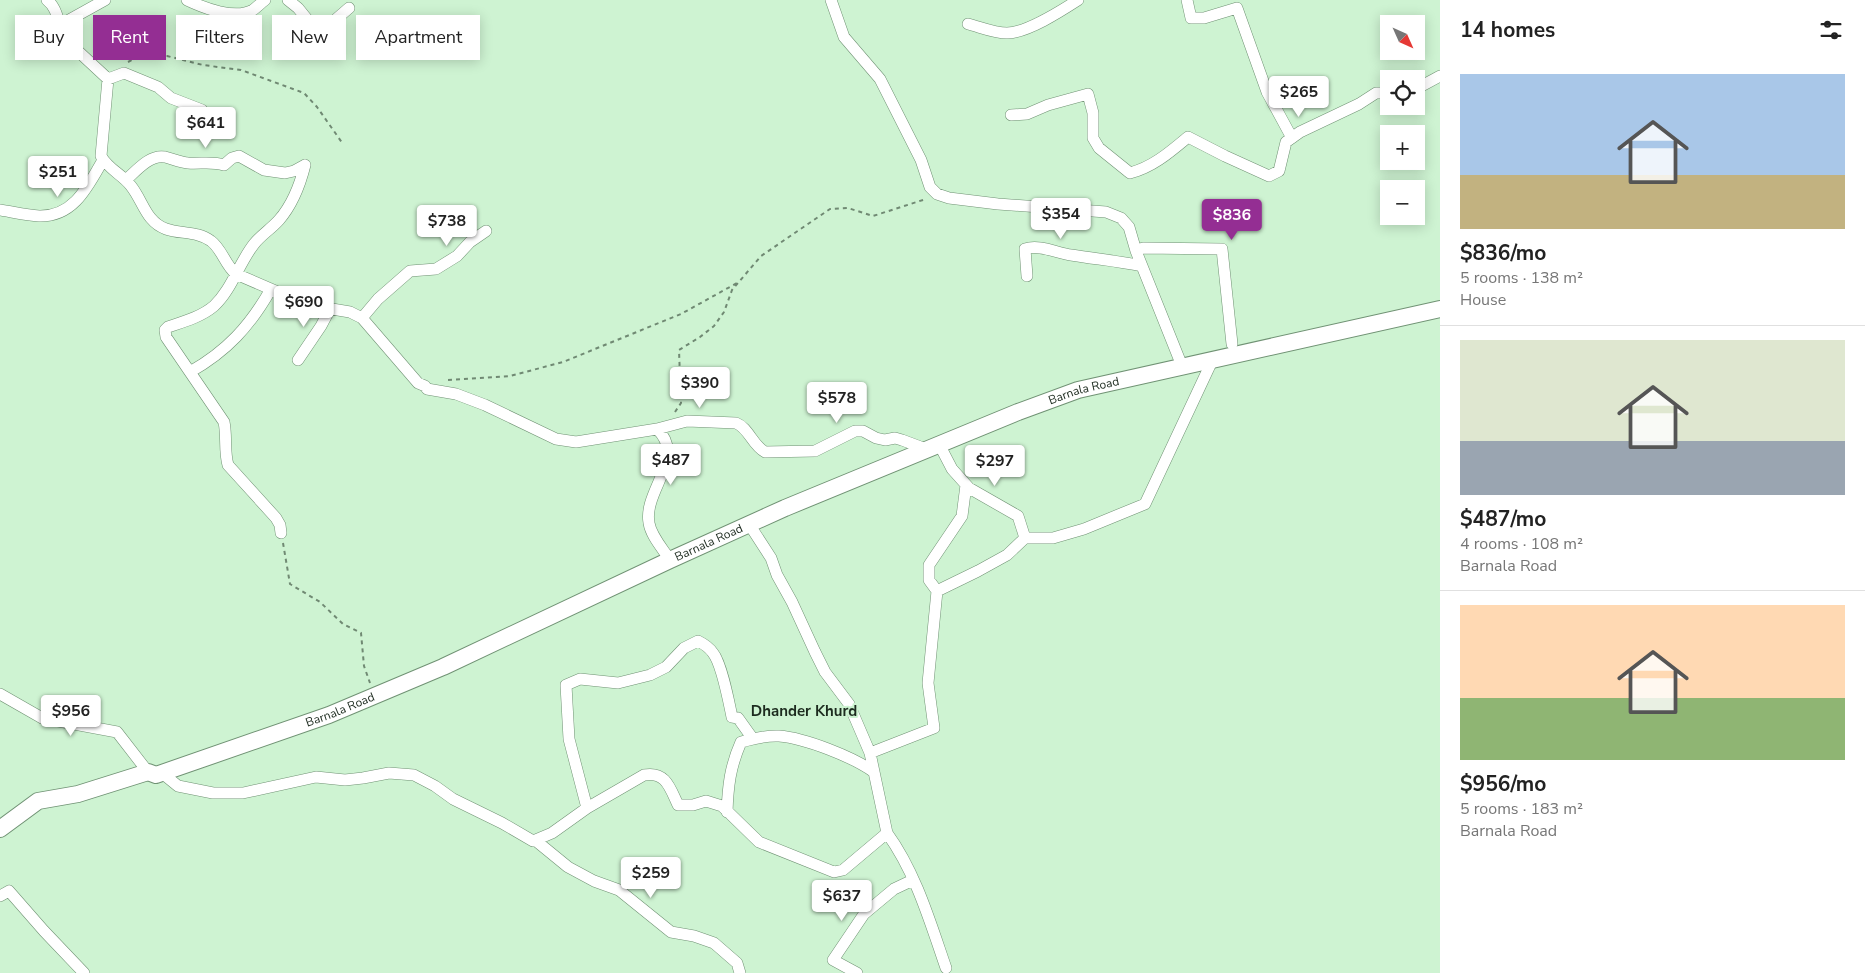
<!DOCTYPE html>
<html lang="en">
<head>
<meta charset="utf-8">
<style>
  body { margin:0; font-family:"Nunito Sans",sans-serif; background:#f2f2f2; color:#222; height:100vh; display:flex; flex-direction:column; font-size:19px; white-space:nowrap }
  * { box-sizing:border-box; margin:0 }
  p { font-size:16px; color:#767676 }
  .icon { flex:none; width:28px; height:28px; fill:none; stroke:currentColor; stroke-width:2; stroke-linecap:round; stroke-linejoin:round }
  .map { position:relative; flex:1; overflow:hidden }
  .drawer { display:flex; flex-direction:column; background:#fff; width:425px }
  .drawer>* { flex:none }
  .guide { position:absolute; left:15px; top:15px; width:475px; height:45px; display:flex; gap:10px }
  .needle { width:32px; rotate:135deg }
  .fabs { position:absolute; left:1380px; top:15px; display:grid; gap:10px }
  .fabs a { display:grid; place-items:center; width:45px; height:45px; border-radius:0px; background:#fff; box-shadow:0 2px 12px #0003; font-size:25px }
  .price { position:absolute; translate:-50% -42px; padding:0 11px; border-radius:5px; background:#fff; color:#222; font-size:16px; line-height:32px; filter:drop-shadow(0 1px 2px #0008) }
  .price::after { content:''; position:absolute; left:50%; top:30px; width:15px; height:11px; margin-left:-8px; background:inherit; clip-path:polygon(0 0,100% 0,50% 100%) }
  .price.active { background:#942e93; color:#fff }
  ul { padding:0; list-style:none }
  li { display:grid; align-content:center; gap:10px; height:265px; padding:0 20px }
  li+li { border-top:1px solid #e0e0e0 }
  li span { display:grid; place-items:center; height:155px; border-radius:0px; color:#555 }
  li>.icon { margin-inline-start:auto }
  span .icon { width:90px; height:90px; fill:#fffc; stroke-width:1 }
  li b { font-size:21px }
  h2 { display:flex; justify-content:space-between; align-items:center; height:60px; padding:0 20px; font-size:21px }
  .chip { padding:0 18px; border-radius:0px; background:#fff; box-shadow:0 2px 12px #0003; font-size:18px; line-height:45px }
  .chip.active { background:#942e93; color:#fff }
  main { display:flex; flex:1; min-height:0 }
  .map>svg:first-child { display:block }
</style>
</head>
<body>
<main>
<div class="map">
<svg width="1440" height="973" viewBox="0 0 1440 973">
  <rect width="100%" height="100%" fill="#cef3d2"/>
  <g fill="none" stroke-linecap="round" stroke-linejoin="round">
    <defs>
      <path id="street" d="M47 0C55 6 57 16 60 25
        M105 0 60 25 66 40 108 79 101 156C108 169 123 175 131 186 143 201 146 222 166 229 180 234 198 231 211 241 222 249 225 265 236 274L308 305 350 312 362 318 418 383 425 386 427 389 456 394 485 405 556 439 576 442 657 429 687 421 736 423C749 428 752 445 765 452L815 451 855 431H863L876 438 885 440 895 438 902 440 926 449
        M187 0C204 8 235 20 253 10 257 7 261 3 265 0
        M288 0 298 8 319 34 349 8
        M831 0 844 37 880 79 921 160 930 187 937 194 949 198 998 204 1106 212 1121 218 1129 227 1136 251 1182 366
        M1187 0 1191 18H1204L1237 8 1267 92 1292 138
        M968 24C980 27 994 33 1007 33 1027 33 1061 11 1078 0
        M108 79 124 73 158 87 171 98 202 110
        M1416 89 1440 76
        M1011 115 1027 114 1048 105 1088 94 1093 113V138L1099 148 1130 173C1153 167 1170 152 1188 137L1225 156 1269 176 1279 171 1286 142 1300 132 1359 104 1376 93H1389
        M126 180C136 171 150 154 165 157 173 159 180 162 188 163 200 164 212 161 224 165L232 158 239 156 264 170 285 173 294 171 305 165
        M0 210C13 212 26 215 39 216 74 217 88 186 103 160
        M1136 251 1143 248 1222 249 1232 344
        M1027 276 1025 249C1039 244 1057 253 1071 255 1095 259 1119 261 1142 266
        M362 318 378 299 410 271 436 269 457 256 470 242 486 231
        M298 360 321 326 330 309
        M190 372C227 351 250 326 271 289
        M657 429C687 457 643 491 649 523 651 536 663 549 670 560
        M939 444 952 469 969 488 1018 516 1025 538
        M749 524 771 558 777 575 792 602 815 652 825 672 849 704 870 753
        M281 533 280 525 276 518 228 465C224 451 227 436 224 422L166 337 165 330 168 327C183 322 201 317 214 306 232 289 239 263 254 244 261 235 271 229 279 220 293 204 300 185 305 165
        M937 591 929 580V565L962 516 966 485
        M0 694 42 718 117 732 148 772
        M162 773 178 786 213 793H243L316 777 345 780 363 778 389 773 414 775 435 786 453 799 502 823 533 841 552 833 587 808 644 775C666 771 670 788 678 805H693L706 801 722 806 759 842 834 872 843 870 887 833 870 753 934 728 928 683 937 591 978 571 1007 555 1025 538H1053L1084 529 1145 504 1213 359
        M587 808 569 739 566 685 580 679 618 683 650 675 666 667 684 648 698 641C704 644 709 647 713 653 722 664 729 703 732 717L738 718 753 739
        M727 812C728 786 730 767 741 742 753 739 766 735 779 736 805 738 853 757 874 772
        M887 833C916 873 930 922 946 968
        M535 840 568 867 594 881 619 890 671 932 694 936 714 943 737 963 740 973
        M0 896 9 891 44 931 84 973
        M857 973 833 960 864 914 894 889 913 880"/>
      <g id="secondary">
        <path id="s1" d="M0 829 38 801 78 794 148 772 156 775 329 715 443 667 670 560 785 508 1018 412 1078 390 1440 309"/>
      </g>
    </defs>
    <use href="#street" stroke="#709274" stroke-width="12"/>
    <use href="#secondary" stroke="#709274" stroke-width="18"/>
    <path stroke="#708973" stroke-width="2" stroke-dasharray="4 4" stroke-linecap="butt" d="M128 62 140 56H167L203 65 241 70 304 93 317 107 343 144
      M448 380 510 376 563 362 681 314 737 283
      M675 412 681 403 679 350 700 337 714 326 724 312 732 290 761 256 830 209 848 208 873 216 926 199
      M283 543 290 584 320 602 343 624 361 633 364 666 370 683"/>
    <use href="#street" stroke="#fff" stroke-width="11"/>
    <use href="#secondary" stroke="#fff" stroke-width="16"/>
  </g>
  <g text-anchor="middle" stroke-width="4" stroke-linejoin="round" paint-order="stroke">
    <g font-size="12" fill="#1d2b1f" stroke="#cef3d2">
      <text dy="4" stroke="none"><textPath href="#s1" startOffset="1175">Barnala Road</textPath></text>
      <text dy="4" stroke="none"><textPath href="#s1" startOffset="770">Barnala Road</textPath></text>
      <text dy="4" stroke="none"><textPath href="#s1" startOffset="365">Barnala Road</textPath></text>
    </g>
    <g font-size="15" font-weight="bold" fill="#1d2b1f" stroke="#cef3d2">
      <text x="804" y="716">Dhander Khurd</text>
    </g>
  </g>
</svg>
<div class="fabs">
<a><svg class="needle" viewBox="-14 -14 28 28"><path d="M0-13l5 13h-10z" fill="#e53935"/><path d="M0 13l5-13h-10z" fill="#767676"/></svg></a>
<a><svg class="icon" aria-label="locate" viewBox="0 0 24 24"><circle cx="12" cy="12" r="6"/><path d="M12 2v4M12 18v4M2 12h4M18 12h4"/></svg></a>
<a>+</a>
<a>−</a>
</div>
<b class="price" style="left:1299px;top:118px">$265</b>
<b class="price" style="left:206px;top:149px">$641</b>
<b class="price" style="left:58px;top:198px">$251</b>
<b class="price" style="left:1061px;top:240px">$354</b>
<b class="price active" style="left:1232px;top:241px">$836</b>
<b class="price" style="left:447px;top:247px">$738</b>
<b class="price" style="left:304px;top:328px">$690</b>
<b class="price" style="left:700px;top:409px">$390</b>
<b class="price" style="left:837px;top:424px">$578</b>
<b class="price" style="left:671px;top:486px">$487</b>
<b class="price" style="left:995px;top:487px">$297</b>
<b class="price" style="left:71px;top:737px">$956</b>
<b class="price" style="left:651px;top:899px">$259</b>
<b class="price" style="left:842px;top:922px">$637</b>
<div class="guide">
<a class="chip">Buy</a>
<a class="chip active">Rent</a>
<a class="chip">Filters</a>
<a class="chip">New</a>
<a class="chip">Apartment</a>
</div>
</div>
<section class="drawer">
<h2>14 homes<svg class="icon" aria-label="filters" viewBox="0 0 24 24"><path d="M4 7h16M4 17h16"/><circle cx="9" cy="7" r="2"/><circle cx="15" cy="17" r="2"/></svg></h2>
<ul>
<li><span style="background:linear-gradient(#a9c7e8 65%,#c2b280 0)"><svg class="icon" aria-label="home" viewBox="0 0 24 24"><path d="M3 11l9-7 9 7M6 9v11h12V9"/></svg></span><div><b>$836/mo</b><p>5 rooms · 138 m²</p><p>House</p></div></li>
<li><span style="background:linear-gradient(#dfe7d0 65%,#9aa5b1 0)"><svg class="icon" aria-label="home" viewBox="0 0 24 24"><path d="M3 11l9-7 9 7M6 9v11h12V9"/></svg></span><div><b>$487/mo</b><p>4 rooms · 108 m²</p><p>Barnala Road</p></div></li>
<li><span style="background:linear-gradient(#ffd9b3 60%,#8fb573 0)"><svg class="icon" aria-label="home" viewBox="0 0 24 24"><path d="M3 11l9-7 9 7M6 9v11h12V9"/></svg></span><div><b>$956/mo</b><p>5 rooms · 183 m²</p><p>Barnala Road</p></div></li>
</ul>
</section>
</main>
</body>
</html>
